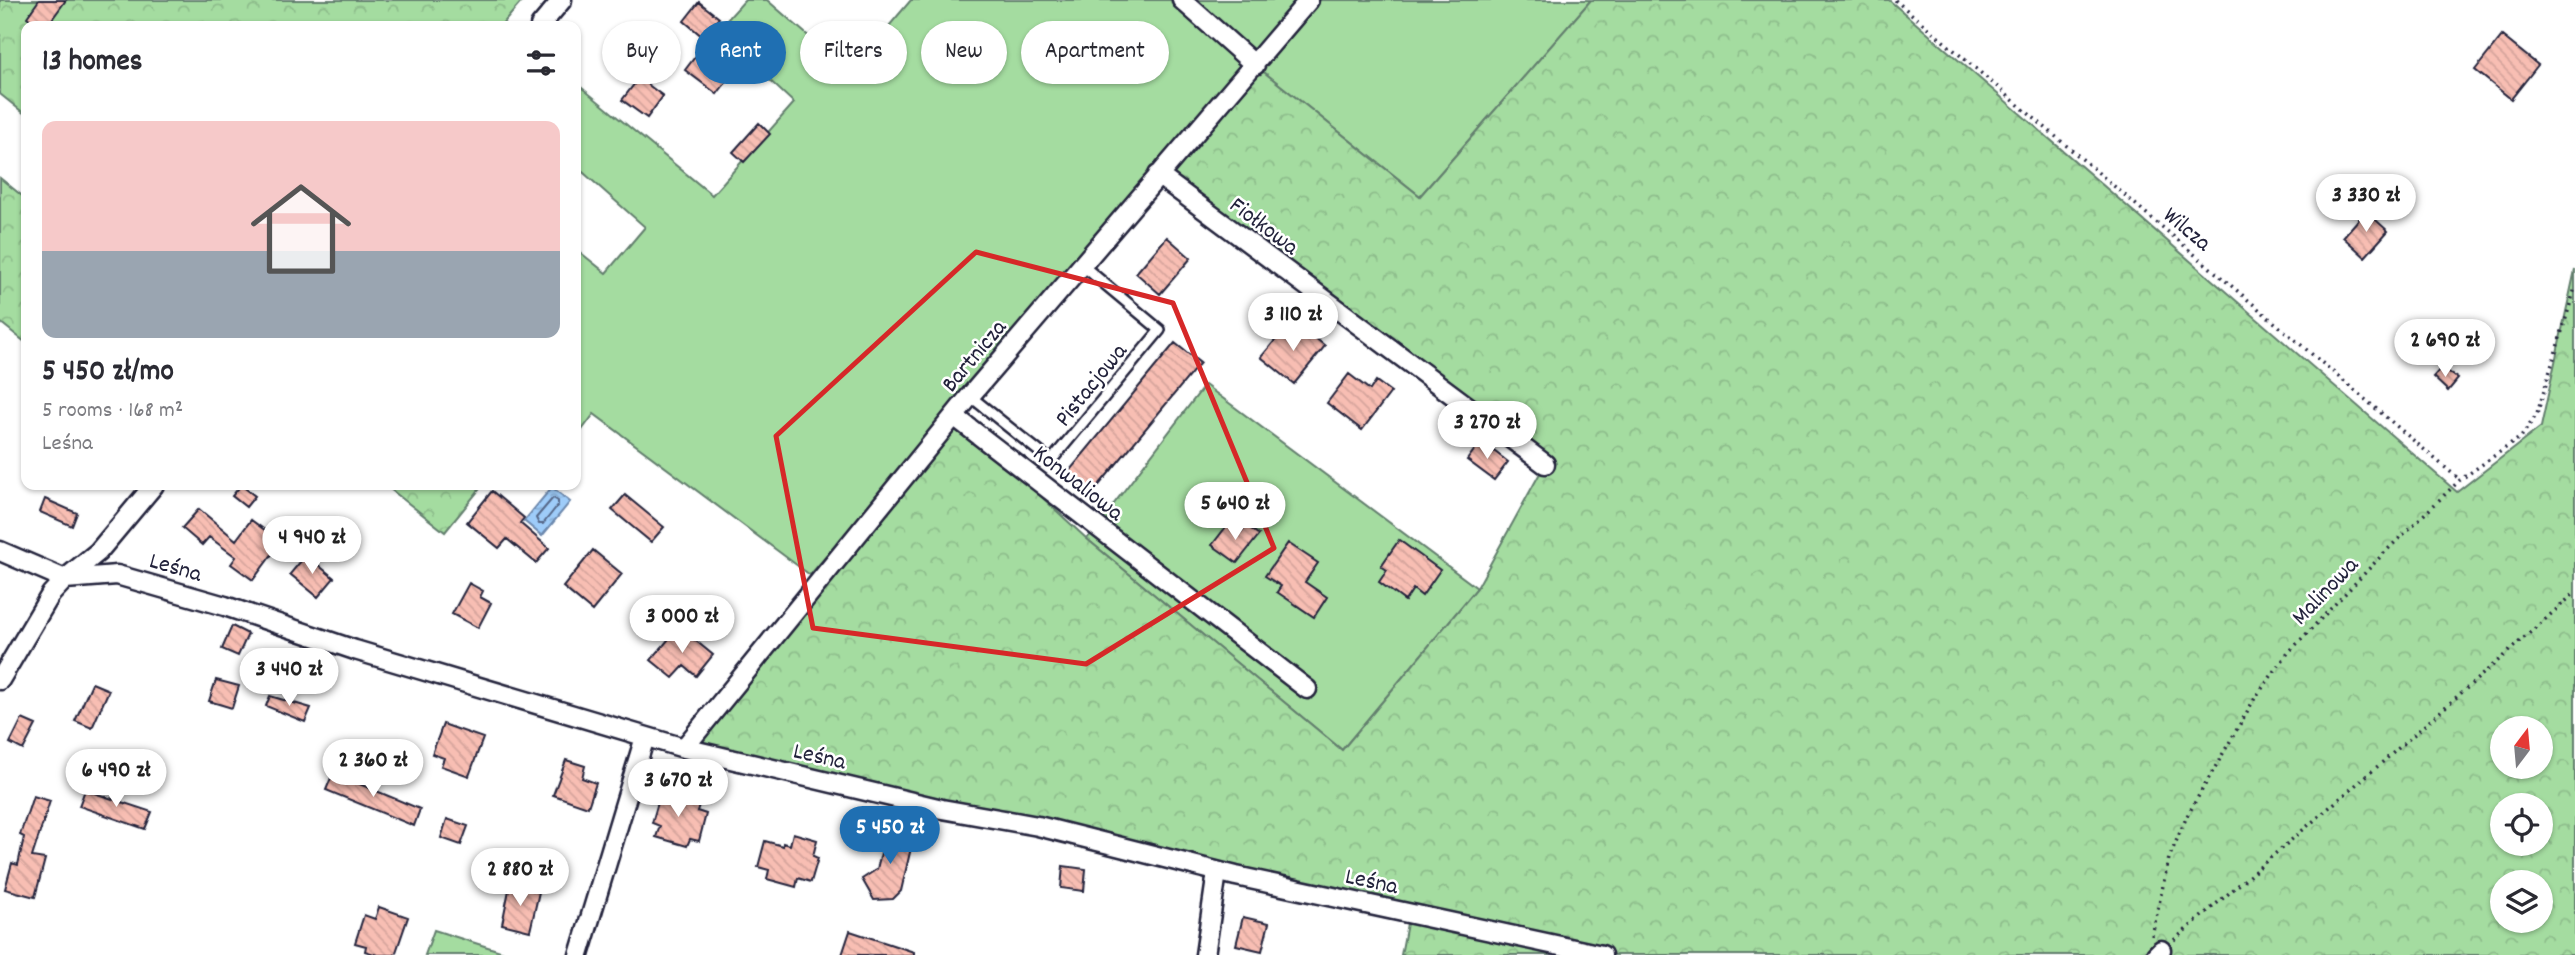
<!DOCTYPE html>
<html lang="en">
<head>
<meta charset="utf-8">
<style>
  body { margin:0; font-family:Dekko,sans-serif; background:#f2f2f3; color:#2b2b33; height:100vh; display:flex; flex-direction:column; font-size:26px; white-space:nowrap }
  * { box-sizing:border-box; margin:0 }
  p { font-size:23px; color:#7c7c81 }
  .icon { flex:none; width:38px; height:38px; fill:none; stroke:currentColor; stroke-width:2; stroke-linecap:round; stroke-linejoin:round }
  .map { position:relative; flex:1; overflow:hidden }
  .sheet { position:absolute; left:21px; top:21px; width:560px; height:469px; display:flex; flex-direction:column; background:#fff; border-radius:14px; box-shadow:0 2px 5px #0004 }
  .sheet>* { flex:none }
  .guide { position:absolute; left:602px; top:21px; width:665px; height:63px; display:flex; gap:14px }
  .needle { width:46px; rotate:16deg }
  .controls { position:absolute; left:2490px; top:716px; display:grid; gap:14px }
  .controls a { display:grid; place-items:center; width:63px; height:63px; border-radius:50%; background:#fff; box-shadow:0 2px 5px #0004; font-size:35px }
  .price { position:absolute; translate:-50% -60px; padding:0 16px; border-radius:24px; background:#fff; color:#222; font-size:23px; line-height:46px; filter:drop-shadow(0 2px 4px #0008) }
  .price::after { content:''; position:absolute; left:50%; top:42px; width:21px; height:16px; margin-left:-10px; background:inherit; clip-path:polygon(0 0,100% 0,50% 100%) }
  .price.on { background:#1f6fb2; color:#fff }
  ul { padding:0; list-style:none }
  li { display:grid; align-content:center; gap:14px; height:371px; padding:0 21px }
  li span { display:grid; place-items:center; height:217px; border-radius:14px; color:#555 }
  li>.icon { margin-inline-start:auto }
  span .icon { width:126px; height:126px; fill:#fffc; stroke-width:1 }
  li b { font-size:30px }
  h2 { display:flex; justify-content:space-between; align-items:center; height:84px; padding:0 21px; font-size:30px }
  .pill { padding:0 24px; border-radius:32px; background:#fff; box-shadow:0 2px 5px #0004; font-size:24px; line-height:63px }
  .pill.on { background:#1f6fb2; color:#fff }
  .map>svg:first-child { display:block }
</style>
</head>
<body>
<div class="map">
<svg width="2575" height="955" viewBox="0 0 2575 955">
  <defs>
    <pattern id="forest-crowns" width="20" height="18" patternUnits="userSpaceOnUse" patternTransform="scale(1.75)"><rect width="20" height="18" fill="#a4dca0"/><path d="M2 6a3 3 0 1 1 6 0M12 15a3 3 0 1 1 6 0" fill="none" stroke="#8dbc8b"/></pattern>
    <pattern id="water-ripples" width="26" height="14" patternUnits="userSpaceOnUse" patternTransform="scale(1.75)"><rect width="26" height="14" fill="#9eccf9"/><path d="M2 4q2-2 4 0t4 0M15 11q2-2 4 0t4 0" fill="none" stroke="#88afd6"/></pattern>
    <pattern id="building-back-hatch" width="6" height="6" patternUnits="userSpaceOnUse" patternTransform="scale(1.75)"><rect width="6" height="6" fill="#f8beb3"/><path d="M-1 5l2 2M0 0l6 6M5-1l2 2" fill="none" stroke="#d4a39b"/></pattern>
  </defs>
  <rect width="100%" height="100%" fill="#fff"/>
  <filter id="ink" filterUnits="userSpaceOnUse"><feTurbulence type="fractalNoise" baseFrequency=".0143" numOctaves="2"/><feDisplacementMap in="SourceGraphic" scale="14" xChannelSelector="R" yChannelSelector="G"/><feConvolveMatrix kernelMatrix="1 2 1 2 8 2 1 2 1" color-interpolation-filters="sRGB"/></filter>
  <g filter="url(#ink)">
    <path fill="#a4dca0" stroke="#637f6e" stroke-width="2" d="M745 0H767L850 72 911 0H1301L810 575 594 414 576 438V249L606 273 645 227 576 166V83L712 195 794 103 717 31Z
      M1313 0H1591L1420 196 1255 65Z
      M1205 385 1477 588 1342 750 1087 539Z
      M434 930 513 955H425Z"/>
    <path fill="url(#forest-crowns)" stroke="#637f6e" stroke-width="2" fill-rule="evenodd" d="M0 0H523L501 26H26V115L0 94Z
      M1591 0H1889L2457 492 2541 427 2575 270V955H1401L1409 913 684 748 954 416 1087 539 1342 750 1477 588 1545 464 1158 175 1255 65 1420 196ZM2502 728H2541V766H2502ZM2502 805H2541V844H2502ZM2502 882H2541V920H2502Z
      M0 178 26 199V343L0 322Z
      M385 485H483L445 532Z"/>
    <path fill="url(#water-ripples)" stroke="#6c88ad" stroke-width="2" d="M552 487 570 502 542 536 524 521Z"/>
    <g fill="none" stroke-linecap="round" stroke-linejoin="round">
      <path stroke="#546687" stroke-width="2" d="M553 498 558 501V505L543 524H539L536 518Z"/>
    </g>
    <path fill="url(#building-back-hatch)" stroke="#22223b" stroke-width="2" d="M39 0H66L47 26H39L27 17Z
      M699 2 719 18 703 37 684 21Z
      M2502 36 2538 65 2511 99 2475 70Z
      M695 57 727 81 717 94 685 70Z
      M639 78 663 96 647 118 622 100Z
      M759 123 770 134 744 162 733 152Z
      M2366 211 2388 231 2365 257 2343 237Z
      M1167 237 1191 258 1160 294 1136 273Z
      M1289 324 1297 331 1301 326 1325 346 1294 384 1261 357Z
      M1175 343 1200 363 1090 496 1065 476Z
      M2442 367 2458 379 2448 391 2433 377Z
      M1349 374 1370 390 1376 381 1391 392 1362 430 1327 403Z
      M1481 441 1508 462 1494 480 1467 460Z
      M241 485 255 496 246 507 232 496Z
      M492 491 524 518 520 523 549 548 536 563 507 539 499 548 467 522Z
      M625 495 664 527 651 542 612 510Z
      M45 499 77 513 72 526 40 512Z
      M199 509 236 540 251 520 281 542 253 580 231 564 236 557 209 537 202 545 182 528Z
      M1229 523 1241 532 1246 525 1259 535 1237 563 1212 545Z
      M1399 540 1440 570 1422 596 1413 589 1405 601 1379 582 1387 570 1381 566Z
      M1288 543 1318 563 1305 582 1327 597 1314 617 1277 592 1281 586 1265 576Z
      M593 550 622 574 592 611 563 587Z
      M306 555 334 578 318 597 290 574Z
      M469 583 483 591 480 597 491 603 478 628 452 614Z
      M232 626 248 634 238 656 222 649Z
      M679 627 713 655 696 676 684 666 673 678 651 660Z
      M216 680 239 686 232 708 209 701Z
      M92 683 109 690 92 728 75 721Z
      M270 696 311 708 305 722 266 706Z
      M22 719 36 725 23 750 10 743Z
      M443 724 483 738 469 776 441 766 444 758 432 754Z
      M566 760 585 766 582 778 596 783 588 807 553 795Z
      M333 773 420 809 414 826 326 790Z
      M85 790 152 812 145 829 79 806Z
      M661 792 700 802 697 811 706 814 699 841 690 839 687 846 656 837 660 826 652 823Z
      M33 796 50 801 32 857 45 859 35 897 5 889 12 863 18 865 24 837 20 835Z
      M447 819 468 826 461 845 441 838Z
      M887 829 914 835 901 891 893 899 874 900 862 879 877 869Z
      M793 833 817 840 813 856 818 858 811 882 798 878 796 887 767 879 769 870 758 867 765 841 783 846V843L790 845Z
      M1063 866 1086 869 1084 891 1061 888Z
      M510 885 539 892 530 931 502 924Z
      M379 907 408 917 395 955H377L365 951 366 946 355 943 364 915 375 919Z
      M1243 917 1269 923 1262 951 1236 945Z
      M850 931 914 952V955H842Z"/>
    <g fill="none" stroke-linecap="round" stroke-linejoin="round">
      <defs>
        <path id="service" d="M970 396 1051 461 1160 330 1082 265"/>
        <path id="minor" d="M1182 0 1255 65
          M540 26 562 0
          M1158 175 1545 464
          M954 416 1307 689
          M0 551 65 579 117 575 225 606 355 650 684 748 942 809 1038 826 1236 876 1602 955
          M0 680 51 594 65 579 98 552 154 485
          M684 748 970 396 1309 0
          M579 955 645 737
          M1205 955 1217 872
          M2156 955 2161 950"/>
      </defs>
      <use href="#service" stroke="#22223b" stroke-width="14"/>
      <use href="#minor" stroke="#22223b" stroke-width="23"/>
      <path stroke="#22223b" stroke-width="3.5" stroke-dasharray="2 5" stroke-linecap="butt" d="M1895 0 2460 480
        M2152 936 2169 858 2187 816 2255 698 2288 653 2385 552 2460 480 2521 437 2537 414 2575 288
        M2174 940 2385 760 2575 593"/>
      <use href="#service" stroke="#fff" stroke-width="9"/>
      <use href="#minor" stroke="#fff" stroke-width="18"/>
    </g>
  </g>
  <path fill="none" stroke="#d62828" stroke-width="5" stroke-linejoin="round" d="M976 252 1173 303 1274 548 1086 664 813 628 776 436Z"/>
  <g text-anchor="middle" stroke-width="5" stroke-linejoin="round" paint-order="stroke">
    <g font-size="24" fill="#22223b" stroke="#fff">
      <text transform="translate(1265 225) rotate(37)" y="8">Fiołkowa</text>
      <text transform="translate(2188 228) rotate(40)" y="8">Wilcza</text>
      <text transform="translate(973 355) rotate(-50)" y="8">Bartnicza</text>
      <text transform="translate(1090 384) rotate(-51)" y="8">Pistacjowa</text>
      <text transform="translate(1079 482) rotate(38)" y="8">Konwaliowa</text>
      <text transform="translate(176 566) rotate(16)" y="8">Leśna</text>
      <text transform="translate(2324 590) rotate(-46)" y="8">Malinowa</text>
      <text transform="translate(820 755) rotate(13)" y="8">Leśna</text>
      <text transform="translate(1372 880) rotate(12)" y="8">Leśna</text>
    </g>
  </g>
</svg>
<div class="controls">
<a><svg class="needle" viewBox="-14 -14 28 28"><path d="M0-13l5 13h-10z" fill="#e53935"/><path d="M0 13l5-13h-10z" fill="#7c7c81"/></svg></a>
<a><svg class="icon" aria-label="locate" viewBox="0 0 24 24"><circle cx="12" cy="12" r="6"/><path d="M12 2v4M12 18v4M2 12h4M18 12h4"/></svg></a>
<a><svg class="icon" aria-label="layers" viewBox="0 0 24 24"><path d="M12 4l9 5-9 5-9-5zM3 14l9 5 9-5"/></svg></a>
</div>
<b class="price" style="left:2366px;top:234px">3 330 zł</b>
<b class="price" style="left:1293px;top:353px">3 110 zł</b>
<b class="price" style="left:2445px;top:379px">2 690 zł</b>
<b class="price" style="left:1487px;top:461px">3 270 zł</b>
<b class="price" style="left:1235px;top:542px">5 640 zł</b>
<b class="price" style="left:312px;top:576px">4 940 zł</b>
<b class="price" style="left:682px;top:655px">3 000 zł</b>
<b class="price" style="left:289px;top:708px">3 440 zł</b>
<b class="price" style="left:373px;top:799px">2 360 zł</b>
<b class="price" style="left:116px;top:809px">6 490 zł</b>
<b class="price" style="left:678px;top:819px">3 670 zł</b>
<b class="price on" style="left:890px;top:866px">5 450 zł</b>
<b class="price" style="left:520px;top:908px">2 880 zł</b>
<div class="guide">
<a class="pill">Buy</a>
<a class="pill on">Rent</a>
<a class="pill">Filters</a>
<a class="pill">New</a>
<a class="pill">Apartment</a>
</div>
<section class="sheet">
<h2>13 homes<svg class="icon" aria-label="filters" viewBox="0 0 24 24"><path d="M4 7h16M4 17h16"/><circle cx="9" cy="7" r="2"/><circle cx="15" cy="17" r="2"/></svg></h2>
<ul>
<li><span style="background:linear-gradient(#f6c9c9 60%,#9aa5b1 0)"><svg class="icon" aria-label="home" viewBox="0 0 24 24"><path d="M3 11l9-7 9 7M6 9v11h12V9"/></svg></span><div><b>5 450 zł/mo</b><p>5 rooms · 168 m²</p><p>Leśna</p></div></li>
</ul>
</section>
</div>
</body>
</html>
